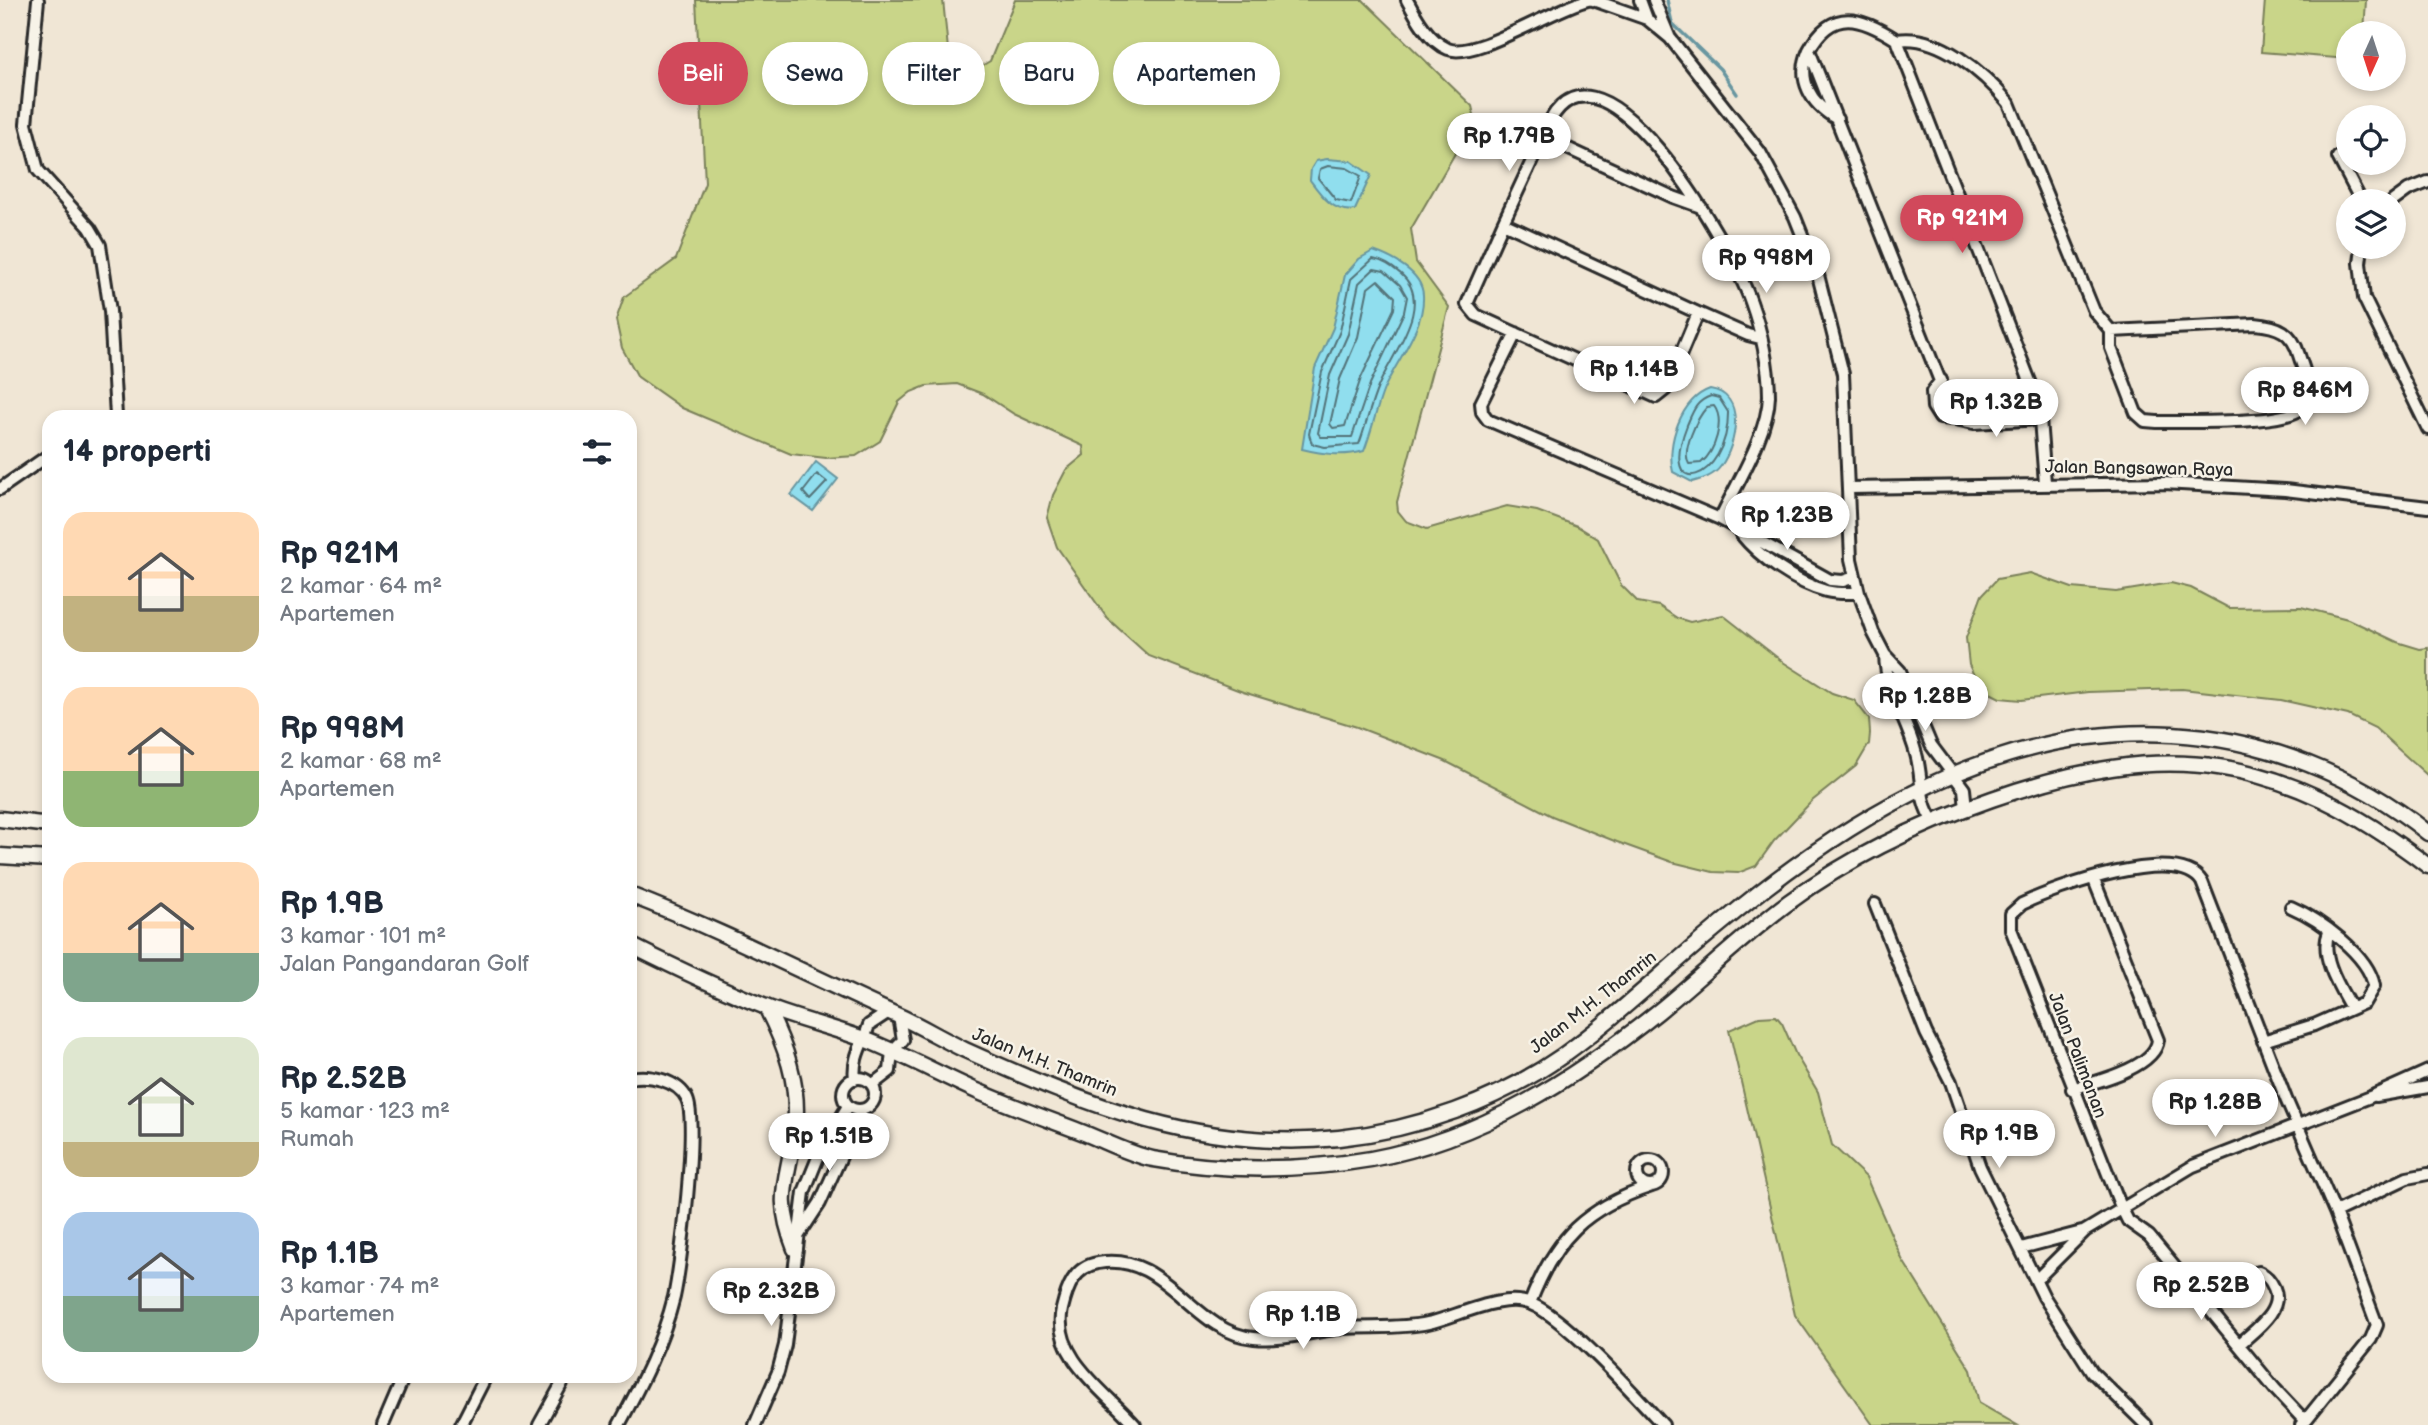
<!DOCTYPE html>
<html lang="id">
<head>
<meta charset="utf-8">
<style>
  body { margin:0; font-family:"Balsamiq Sans",sans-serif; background:#f2f2f3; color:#1f2937; height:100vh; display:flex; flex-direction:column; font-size:26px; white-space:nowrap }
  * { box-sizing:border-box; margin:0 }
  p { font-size:23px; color:#747a83 }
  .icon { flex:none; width:38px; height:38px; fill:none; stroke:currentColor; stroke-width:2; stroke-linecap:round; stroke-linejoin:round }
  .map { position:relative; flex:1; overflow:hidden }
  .details { position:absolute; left:42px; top:410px; width:595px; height:973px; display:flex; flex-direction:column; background:#fff; border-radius:21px; box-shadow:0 4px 10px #0003 }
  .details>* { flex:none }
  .banner { position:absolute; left:658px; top:42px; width:665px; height:63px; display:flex; gap:14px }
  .needle { width:46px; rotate:183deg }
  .fabs { position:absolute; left:2336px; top:21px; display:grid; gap:14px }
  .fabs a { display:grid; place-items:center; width:70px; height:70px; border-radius:50%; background:#fff; box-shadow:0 4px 10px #0003; font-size:35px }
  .price { position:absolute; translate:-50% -60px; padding:0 16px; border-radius:24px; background:#fff; color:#222; font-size:23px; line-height:46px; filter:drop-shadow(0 2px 4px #0008) }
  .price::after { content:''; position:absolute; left:50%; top:42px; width:21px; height:16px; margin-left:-10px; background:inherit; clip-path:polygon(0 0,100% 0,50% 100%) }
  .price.current { background:#d1495b; color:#fff }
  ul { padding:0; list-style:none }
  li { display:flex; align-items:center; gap:21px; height:175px; padding:0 21px }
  li span { display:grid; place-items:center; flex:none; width:196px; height:140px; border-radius:21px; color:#555 }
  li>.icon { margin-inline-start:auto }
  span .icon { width:84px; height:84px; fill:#fffc; stroke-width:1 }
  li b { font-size:30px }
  h2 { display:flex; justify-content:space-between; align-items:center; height:84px; padding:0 21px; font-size:30px }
  .tag { padding:0 24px; border-radius:32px; background:#fff; box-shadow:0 4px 10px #0003; font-size:24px; line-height:63px }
  .tag.current { background:#d1495b; color:#fff }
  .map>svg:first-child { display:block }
</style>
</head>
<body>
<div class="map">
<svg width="2428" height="1425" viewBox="0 0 2428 1425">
  <rect width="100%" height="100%" fill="#f0e6d5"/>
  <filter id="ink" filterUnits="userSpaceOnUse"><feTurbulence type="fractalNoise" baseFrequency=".0143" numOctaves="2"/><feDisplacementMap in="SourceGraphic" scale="14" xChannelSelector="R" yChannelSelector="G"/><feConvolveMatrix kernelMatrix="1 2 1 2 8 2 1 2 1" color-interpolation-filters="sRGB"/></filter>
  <g filter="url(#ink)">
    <path fill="#c9d589" stroke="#7a805a" stroke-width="2" d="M696 0H943L949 59C964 70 975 71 990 61L1015 0H1363L1472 106 1475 119 1411 229 1416 262 1449 307 1397 502 1398 511 1406 521 1427 529 1507 506 1537 511 1577 526 1598 539 1621 585 1638 602 1659 606 1677 618 1690 622 1723 615 1783 662 1832 693 1854 700 1869 719 1870 733 1869 744 1856 766 1812 801 1774 841 1756 866 1738 873 1713 872 1672 862 1617 842 1552 816 1445 761 1357 727 1243 692 1149 656 1107 618 1057 547 1047 518 1053 495 1066 470 1084 455 1083 446 1014 414 983 394 957 384 926 386 911 392 899 402 880 441 856 456 826 458 791 454 682 408 638 377 622 348 616 320 624 297 676 259 705 183Z
      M2265 0H2366L2364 33H2348V59L2261 52Z
      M2030 573 2072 588 2116 592 2171 583 2191 588 2229 608 2301 607 2348 619 2397 642 2420 649 2428 648V776L2375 728 2348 715 2281 700 2182 689 2088 692 2021 700 2000 698 1980 688 1969 665 1966 638 1982 595 1997 579Z
      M1776 1016 1782 1023 1796 1055 1818 1092 1832 1145 1866 1177 1902 1259 1971 1370 1979 1403 2017 1425H1873L1795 1315 1729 1030 1759 1017Z"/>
    <path fill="#90deee" stroke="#6896a0" stroke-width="2" d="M1327 159 1351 161 1371 175 1355 210C1334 214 1321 195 1310 180L1311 169 1316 161Z
      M1373 251C1391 257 1422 272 1423 295 1425 328 1396 361 1384 389 1376 409 1372 431 1364 451 1343 457 1323 454 1302 449L1315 368 1333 328 1345 275 1359 259Z
      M1710 389C1746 394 1737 444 1721 466 1714 476 1703 479 1692 482L1673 472C1666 444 1681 399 1710 389Z
      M816 462 838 479 813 511 791 495Z"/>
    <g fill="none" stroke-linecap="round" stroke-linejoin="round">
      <path stroke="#537379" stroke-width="2" d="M1328 166 1347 168 1361 176 1351 203 1336 200 1318 178 1320 169Z
        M1373 259C1385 261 1392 267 1401 274 1436 304 1390 356 1378 387 1370 406 1366 426 1359 444L1325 447 1312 444 1309 434 1322 372 1340 331 1351 279Z
        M1374 269 1384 271 1400 285 1407 297 1404 312 1370 384 1352 437H1321L1318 433 1330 375 1348 334 1359 283Z
        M1378 280 1395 297 1394 309 1361 378 1345 426 1333 428 1330 424 1340 379 1358 337 1368 288Z
        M1711 396 1719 398 1728 412C1729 482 1656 504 1687 425 1693 411 1696 401 1711 396Z
        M1714 406C1725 421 1715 452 1701 463L1689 464C1681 451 1697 418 1707 407Z
        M817 474 827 482 810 500 803 492Z"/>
      <path stroke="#6896a0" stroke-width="3.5" d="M1667 0 1672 23 1720 69 1737 94"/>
      <defs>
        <path id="minor" d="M38 0 26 124 38 170 90 228 100 245 110 311 116 416
          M1407 0C1416 17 1429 41 1448 49 1475 60 1554 8 1588 0
          M1593 0 1647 19 1670 38 1760 152 1795 217 1818 275 1843 374 1851 559 1859 593 1873 632 1885 655 1900 671 1931 745 1964 789 1966 808
          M1640 0 1647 19
          M1654 0 1669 36
          M1897 40C1938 33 1984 73 2009 103L2094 311 2111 331
          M1809 50C1796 80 1811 104 1837 119
          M2338 157 2361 201
          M2393 201 2408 190 2428 182
          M1701 207 1673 197 1543 137C1591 0 1733 250 1751 302 1761 330 1769 366 1769 396 1768 435 1736 484 1720 519
          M1503 223 1543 137
          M2362 247 2360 263 2364 298 2428 429
          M1698 313 1666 389 1656 397 1476 315 1467 304 1503 223 1698 313 1748 335 1760 338
          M2255 324C2279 326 2292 332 2299 355 2303 368 2312 389 2308 402 2300 427 2182 421 2157 422L2145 421 2136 413 2111 348V331Z
          M1516 333 1481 403 1482 412 1488 420 1720 519 1830 580 1843 581 1855 577
          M1941 380 1932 392 1933 407 1940 418 1955 419 1809 50C1832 7 1861 17 1897 40L2031 384 2040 419 2045 483
          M1955 419 1974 423 2040 419
          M1849 488 2164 483 2285 490 2428 507
          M0 489 49 455
          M1741 534C1760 558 1796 583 1826 591 1837 594 1849 593 1859 593
          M1885 655C1886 692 1907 719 1916 754 1923 778 1918 800 1933 821
          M1875 904 1926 1033 1951 1082 1980 1167 2044 1297 2092 1372 2146 1425
          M2329 932C2319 956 2340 988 2351 1008
          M2263 1041 2314 1025 2364 1003 2374 986C2369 955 2319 919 2291 907
          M843 1094a16 16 0 1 1 32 0a16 16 0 1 1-32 0Z
          M855 1079C852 1057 863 1044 869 1025L887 1013
          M872 1085 890 1071 892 1051 903 1040 899 1017
          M2072 1089C2095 1082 2155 1068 2158 1040L2094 880
          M2376 1096 2428 1087
          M1637 1173a13 13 0 1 1 26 0a13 13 0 1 1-26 0Z
          M2335 1212 2407 1178 2428 1174
          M799 1235 820 1203 862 1110
          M2021 1248 2082 1232
          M2036 1280 2085 1231 2193 1166 2370 1097 2428 1071
          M2204 1301 2244 1275 2259 1272C2266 1275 2271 1281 2274 1288 2284 1311 2254 1330 2240 1344
          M1530 1303C1555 1238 1585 1208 1652 1186
          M383 1425 404 1376
          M461 1425 486 1376
          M539 1425 566 1376
          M619 1425C641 1384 663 1342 674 1297 681 1266 698 1123 687 1099 678 1080 648 1074 630 1078
          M755 1425 778 1372 785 1345 804 1192 821 1150 848 1106
          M1135 1425C1108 1394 1051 1356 1062 1309 1067 1288 1074 1267 1098 1263 1165 1250 1193 1333 1254 1338 1285 1341 1313 1331 1343 1328 1372 1326 1400 1329 1428 1323 1457 1317 1502 1292 1531 1304 1565 1317 1636 1396 1663 1425
          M2301 1425 2305 1421 2371 1339 2377 1325 2335 1212 2286 1099 2202 882C2178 843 2055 888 2022 904L2011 914V929L2121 1207 2128 1221 2149 1236 2275 1389 2305 1421"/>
        <path id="major" d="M0 819 49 825
          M0 856 49 859
          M630 895C723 931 812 977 903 1018 924 1028 944 1040 965 1050 1087 1105 1202 1152 1339 1138 1416 1130 1498 1101 1562 1056 1618 1016 1669 966 1723 922 1850 816 2000 724 2172 734 2264 739 2356 775 2428 833
          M630 945C674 967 720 989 766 1007 799 1020 835 1028 869 1041 906 1056 941 1075 977 1091 1011 1106 1045 1118 1079 1131 1103 1140 1128 1154 1153 1159 1223 1172 1301 1171 1371 1159 1481 1139 1574 1079 1659 1011 1703 975 1743 936 1789 902 1850 857 1920 824 1992 799 2166 738 2280 753 2428 866
          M766 1007C785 1044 800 1084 795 1127 789 1181 773 1193 795 1249"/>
      </defs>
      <use href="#minor" stroke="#2b2b2b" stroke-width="16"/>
      <use href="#major" stroke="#2b2b2b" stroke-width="19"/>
      <use href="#minor" stroke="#f7f3e8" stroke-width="10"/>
      <use href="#major" stroke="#f7f3e8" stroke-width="14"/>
    </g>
  </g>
  <g text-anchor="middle" stroke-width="5" stroke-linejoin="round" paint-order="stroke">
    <g font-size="18" fill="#2b2b2b" stroke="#f7f3e8">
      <text transform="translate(2139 468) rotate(1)" y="6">Jalan Bangsawan Raya</text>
      <text transform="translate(1593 1002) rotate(-38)" y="6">Jalan M.H. Thamrin</text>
      <text transform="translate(2078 1055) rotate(69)" y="6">Jalan Palimanan</text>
      <text transform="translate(1045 1062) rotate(22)" y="6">Jalan M.H. Thamrin</text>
    </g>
  </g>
</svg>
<div class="fabs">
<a><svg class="needle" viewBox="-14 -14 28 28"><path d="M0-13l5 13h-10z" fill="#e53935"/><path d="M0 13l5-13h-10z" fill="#747a83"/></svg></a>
<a><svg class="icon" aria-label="locate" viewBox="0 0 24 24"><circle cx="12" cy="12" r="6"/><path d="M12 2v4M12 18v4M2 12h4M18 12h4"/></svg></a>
<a><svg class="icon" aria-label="layers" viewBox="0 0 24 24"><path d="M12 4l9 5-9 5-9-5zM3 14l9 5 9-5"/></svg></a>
</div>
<b class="price" style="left:1509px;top:173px">Rp 1.79B</b>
<b class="price current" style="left:1962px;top:255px">Rp 921M</b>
<b class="price" style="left:1766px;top:295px">Rp 998M</b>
<b class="price" style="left:1634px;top:406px">Rp 1.14B</b>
<b class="price" style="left:2305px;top:427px">Rp 846M</b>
<b class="price" style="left:1996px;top:439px">Rp 1.32B</b>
<b class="price" style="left:1787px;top:552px">Rp 1.23B</b>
<b class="price" style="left:1925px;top:733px">Rp 1.28B</b>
<b class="price" style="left:2215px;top:1139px">Rp 1.28B</b>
<b class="price" style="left:1999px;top:1170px">Rp 1.9B</b>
<b class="price" style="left:829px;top:1173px">Rp 1.51B</b>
<b class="price" style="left:2201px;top:1322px">Rp 2.52B</b>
<b class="price" style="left:771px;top:1328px">Rp 2.32B</b>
<b class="price" style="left:1303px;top:1351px">Rp 1.1B</b>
<div class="banner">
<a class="tag current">Beli</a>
<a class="tag">Sewa</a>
<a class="tag">Filter</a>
<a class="tag">Baru</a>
<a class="tag">Apartemen</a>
</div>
<section class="details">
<h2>14 properti<svg class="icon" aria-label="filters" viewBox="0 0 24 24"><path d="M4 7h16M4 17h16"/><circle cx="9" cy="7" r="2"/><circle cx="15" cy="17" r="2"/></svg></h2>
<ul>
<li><span style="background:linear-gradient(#ffd9b3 60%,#c2b280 0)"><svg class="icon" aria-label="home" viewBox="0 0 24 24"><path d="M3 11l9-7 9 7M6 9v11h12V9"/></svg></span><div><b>Rp 921M</b><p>2 kamar · 64 m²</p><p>Apartemen</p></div></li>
<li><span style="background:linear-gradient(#ffd9b3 60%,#8fb573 0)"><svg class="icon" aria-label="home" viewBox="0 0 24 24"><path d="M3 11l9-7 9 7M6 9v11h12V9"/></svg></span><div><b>Rp 998M</b><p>2 kamar · 68 m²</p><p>Apartemen</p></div></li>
<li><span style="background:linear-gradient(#ffd9b3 65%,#7fa58c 0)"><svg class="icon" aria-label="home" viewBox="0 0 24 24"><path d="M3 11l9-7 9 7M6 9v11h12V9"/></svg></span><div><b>Rp 1.9B</b><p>3 kamar · 101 m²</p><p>Jalan Pangandaran Golf</p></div></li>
<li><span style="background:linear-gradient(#dfe7d0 75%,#c2b280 0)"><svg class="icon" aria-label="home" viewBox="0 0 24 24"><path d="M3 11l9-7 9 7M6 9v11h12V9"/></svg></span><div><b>Rp 2.52B</b><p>5 kamar · 123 m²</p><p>Rumah</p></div></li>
<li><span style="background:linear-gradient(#a9c7e8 60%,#7fa58c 0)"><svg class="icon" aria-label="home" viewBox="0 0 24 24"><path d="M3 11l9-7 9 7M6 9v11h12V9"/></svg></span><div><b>Rp 1.1B</b><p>3 kamar · 74 m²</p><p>Apartemen</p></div></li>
</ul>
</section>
</div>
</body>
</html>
